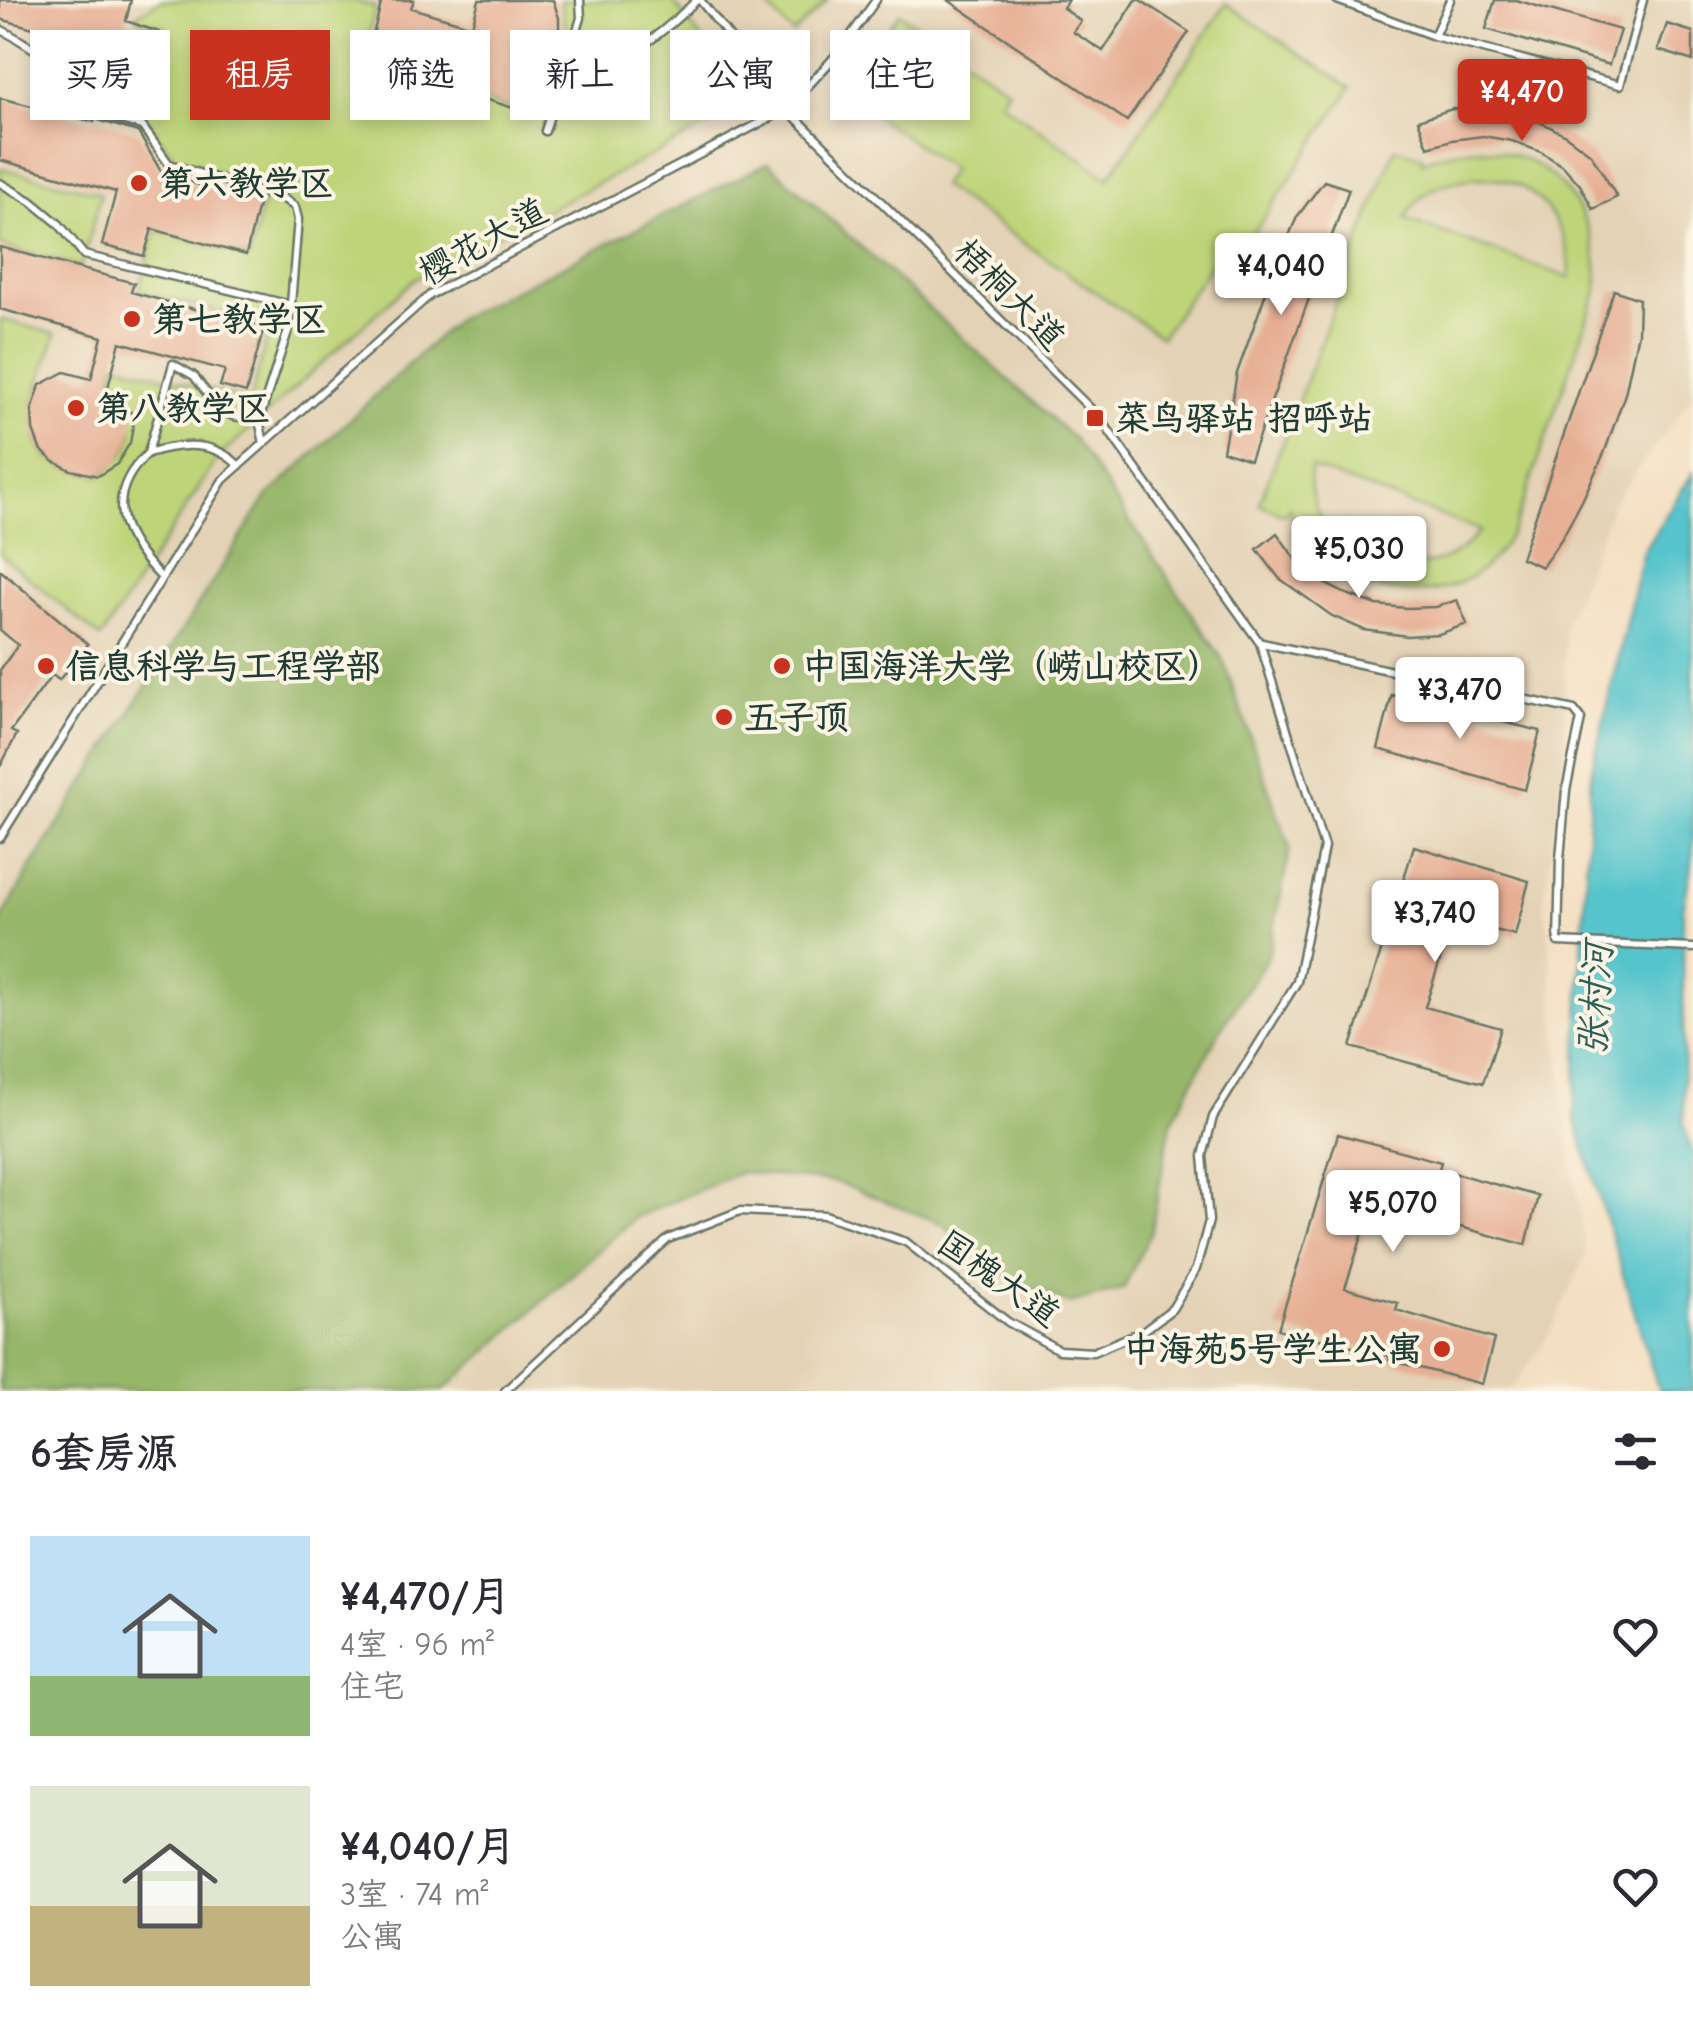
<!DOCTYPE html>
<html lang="zh">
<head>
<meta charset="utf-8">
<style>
  body { margin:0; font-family:"Comic Neue","LXGW WenKai TC",sans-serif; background:#f2f2f3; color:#2b2b33; height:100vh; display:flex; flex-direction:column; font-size:38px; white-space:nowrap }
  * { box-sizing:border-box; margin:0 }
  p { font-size:32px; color:#7c7c81 }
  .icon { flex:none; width:55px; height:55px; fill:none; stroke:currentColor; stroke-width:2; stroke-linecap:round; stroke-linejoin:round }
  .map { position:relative; height:1391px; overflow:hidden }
  .details { display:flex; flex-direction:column; background:#fff; flex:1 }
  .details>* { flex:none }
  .banner { position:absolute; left:30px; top:30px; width:1000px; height:90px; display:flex; gap:20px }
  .price { position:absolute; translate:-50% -85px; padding:0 22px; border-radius:10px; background:#fff; color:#222; font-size:32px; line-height:65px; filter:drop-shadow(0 2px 5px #0008) }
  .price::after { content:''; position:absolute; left:50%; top:60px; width:30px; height:22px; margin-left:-15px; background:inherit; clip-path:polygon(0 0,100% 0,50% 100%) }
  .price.selected { background:#c8321e; color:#fff }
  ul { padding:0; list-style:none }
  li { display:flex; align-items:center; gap:30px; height:250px; padding:0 30px }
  li span { display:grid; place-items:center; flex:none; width:280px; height:200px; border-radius:0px; color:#555 }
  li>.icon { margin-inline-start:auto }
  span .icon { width:120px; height:120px; fill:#fffc; stroke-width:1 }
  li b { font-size:42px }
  h2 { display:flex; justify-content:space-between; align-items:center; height:120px; padding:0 30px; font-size:42px }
  .chip { padding:0 35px; border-radius:0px; background:#fff; box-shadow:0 5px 15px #0003; font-size:35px; line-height:90px }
  .chip.selected { background:#c8321e; color:#fff }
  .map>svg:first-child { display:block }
</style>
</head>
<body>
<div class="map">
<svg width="1693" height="1391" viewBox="0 0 1693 1391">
  <rect width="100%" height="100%" fill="#fcf5e5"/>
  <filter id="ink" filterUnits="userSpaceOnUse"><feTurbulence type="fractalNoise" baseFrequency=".01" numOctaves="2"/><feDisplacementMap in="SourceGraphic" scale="20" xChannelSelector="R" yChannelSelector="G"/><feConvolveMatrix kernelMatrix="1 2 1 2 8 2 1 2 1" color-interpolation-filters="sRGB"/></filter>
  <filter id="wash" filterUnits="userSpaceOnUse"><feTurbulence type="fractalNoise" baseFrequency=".0048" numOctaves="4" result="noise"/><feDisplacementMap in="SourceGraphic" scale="40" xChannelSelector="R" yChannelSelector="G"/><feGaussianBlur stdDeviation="2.25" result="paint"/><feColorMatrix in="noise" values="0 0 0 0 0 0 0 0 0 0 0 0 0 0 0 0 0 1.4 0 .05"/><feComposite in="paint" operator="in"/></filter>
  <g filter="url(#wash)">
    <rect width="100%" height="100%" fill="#f4dfc2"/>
    <path fill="#e3d2b5" d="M0 0H1693V395L1613 503 1565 624 1564 761 1544 894 1567 1134 1586 1253 1551 1331 1517 1382 1506 1391H0Z"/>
    <path fill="#bed479" stroke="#6e8856" stroke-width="2.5" fill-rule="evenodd" d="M161 0H351L376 7 362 58 418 74V78L476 95 475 98 543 119 557 71 553 69 565 26 560 0H672L750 104 414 279 218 458 101 638 0 554V319L56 334C45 370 12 434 53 461 66 470 83 472 99 476 131 455 140 434 126 398L110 391 116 363 250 401 270 326 139 291 156 230 249 258 267 187 176 160 150 124 141 121 166 28 139 20 136 15Z
      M762 0H828L793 34Z
      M1226 4 1351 88 1234 262 1219 253 1161 337 941 186 952 169 843 93 899 13 1008 89 1000 102 1109 178Z
      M1395 148 1423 157 1422 163C1433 155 1446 154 1459 151 1542 137 1604 212 1597 291L1515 526C1502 551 1482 575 1455 585 1394 608 1305 575 1289 508L1285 515 1259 504ZM1475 178C1483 178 1492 178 1500 179 1544 188 1571 235 1570 278L1405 219C1420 189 1444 182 1475 178ZM1311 467 1479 530 1480 531C1469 542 1459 554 1444 559 1382 582 1302 538 1311 467Z
      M0 168 101 193 81 267 0 245Z"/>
    <path fill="#96b669" stroke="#5a7a4e" stroke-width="2.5" d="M768 163 1075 440 1223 660 1290 849 1268 957 1223 1025 1171 1123 1151 1231 1124 1288 1070 1304 1004 1275 941 1223 836 1182 741 1172 636 1217 443 1391H0V922L30 869 266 498 457 319Z"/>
    <path fill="#57c4cc" stroke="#3b8080" stroke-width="2.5" d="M1693 473V857L1683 910 1684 1124 1693 1156V1391H1659L1574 1115 1591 773 1643 551Z"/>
    <g id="blocks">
      <path fill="#e6ae93" d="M0 0H131L126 21 159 32 137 117 102 107 99 102 111 49 0 19Z
        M382 0H414L411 8 472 26 479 0H553L559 18V43L555 41 548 69 555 71 542 117 481 98 482 93 424 77 425 71 368 54Z
        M948 0H1068L1063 8 1081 21 1073 32 1103 51 1136 0H1140L1189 32 1127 121Z
        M1495 0H1516L1620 30 1609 65 1486 29Z
        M1667 24 1693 32V61L1658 50Z
        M0 98 94 122 95 119 138 132 163 175 259 201 246 255 152 229 144 256 102 245 116 192 0 160Z
        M1452 109 1492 111 1530 117 1564 134 1591 154 1617 197 1593 209 1580 185 1563 166 1541 152 1512 141 1483 136 1452 140 1428 147 1418 120Z
        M1324 181 1349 189 1250 460 1223 451 1237 373 1273 273 1297 217Z
        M0 247 134 283 131 292 264 328 246 393 220 386 225 370 120 342 107 391 115 393 112 406 131 412 134 420 130 443 117 464 98 476 71 470 53 461 40 449 33 430 32 410 40 385 65 372 91 379 102 337 0 309Z
        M1614 290 1639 299 1638 333 1625 394 1605 451 1582 501 1562 538 1542 567 1521 558Z
        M1277 533 1296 560 1322 582 1344 593 1377 605 1406 608 1436 607 1457 600 1467 624 1439 634 1407 636 1364 630 1332 616 1279 578 1257 549Z
        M0 570 88 644 59 680 52 675 11 731 17 734 0 767V670L18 645 0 630Z
        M1392 695 1540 731 1525 790 1378 749Z
        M1414 846 1529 881 1515 935 1453 920 1425 1007 1501 1028 1483 1083 1351 1047Z
        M1338 1134 1441 1162 1439 1169 1538 1196 1526 1245 1431 1219 1433 1213 1373 1202 1345 1288 1398 1303 1396 1310 1494 1339 1482 1384 1389 1360 1390 1356 1278 1329Z"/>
    </g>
  </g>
  <g filter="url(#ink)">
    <use href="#blocks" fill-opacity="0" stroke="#6a7666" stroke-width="2.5"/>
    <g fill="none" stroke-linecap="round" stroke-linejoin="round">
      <defs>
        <path id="service" d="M1337 0 1434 36 1620 85 1643 0
          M0 29C38 49 75 76 98 113L142 126 169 164 284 199 295 207 298 219 289 328 259 420 264 443
          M1434 36 1450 0
          M570 53C579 56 592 62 601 61 637 58 672 23 697 0
          M545 131 581 18 580 0
          M0 183 31 201 59 224 84 255 291 305
          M148 453C101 497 122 538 162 578
          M239 466C214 440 181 443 148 453L173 364 194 376 212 400 225 412 233 416 259 420
          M1262 643 1574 710 1581 719 1566 790 1560 859 1558 942 1693 948
          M0 838 223 480 430 295 787 109 840 51 876 0
          M505 1391 668 1239 740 1211 825 1215 906 1242 1008 1322 1059 1350 1093 1352 1143 1331 1172 1309 1196 1269 1209 1221 1203 1156 1213 1117 1297 982 1324 847 1260 643 1099 417 787 109 700 0"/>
      </defs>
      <use href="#service" stroke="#6a7666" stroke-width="11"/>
      <use href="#service" stroke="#fff" stroke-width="6"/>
    </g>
  </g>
  <g fill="#c8321e" stroke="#fcf5e5" stroke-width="4">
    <circle cx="139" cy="183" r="10"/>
    <circle cx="132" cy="319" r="10"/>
    <circle cx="76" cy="408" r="10"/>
    <rect x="1085" y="408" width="20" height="20" rx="5"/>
    <circle cx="46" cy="666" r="10"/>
    <circle cx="782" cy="666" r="10"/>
    <circle cx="724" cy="717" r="10"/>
    <circle cx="1442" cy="1349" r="10"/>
  </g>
  <g text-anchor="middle" stroke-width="8" stroke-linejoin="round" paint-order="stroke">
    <g font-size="35" font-weight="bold" fill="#1f3d34" stroke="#fcf5e5" text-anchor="start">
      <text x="159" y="195">第六教学区</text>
      <text x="152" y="331">第七教学区</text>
      <text x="96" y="420">第八教学区</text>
      <text x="1115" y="430">菜鸟驿站 招呼站</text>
      <text x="66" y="678">信息科学与工程学部</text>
      <text x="802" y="678">中国海洋大学（崂山校区）</text>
      <text x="744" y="729">五子顶</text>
      <text x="1422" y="1361" text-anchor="end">中海苑5号学生公寓</text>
    </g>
    <g font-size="35" fill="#1f3d34" stroke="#fcf5e5">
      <text transform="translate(483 241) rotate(-29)" y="12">樱花大道</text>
      <text transform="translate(1010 294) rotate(45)" y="12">梧桐大道</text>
      <text transform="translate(999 1278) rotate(35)" y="12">国槐大道</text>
    </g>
    <g font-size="38" font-style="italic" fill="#2d5f5a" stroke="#fcf5e5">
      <text transform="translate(1595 999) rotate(-87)" y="13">张村河</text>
    </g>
  </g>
</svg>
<b class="price selected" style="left:1522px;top:144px">¥4,470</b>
<b class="price" style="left:1281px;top:318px">¥4,040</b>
<b class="price" style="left:1359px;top:601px">¥5,030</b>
<b class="price" style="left:1460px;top:742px">¥3,470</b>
<b class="price" style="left:1435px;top:965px">¥3,740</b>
<b class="price" style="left:1393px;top:1255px">¥5,070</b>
<div class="banner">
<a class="chip">买房</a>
<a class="chip selected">租房</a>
<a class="chip">筛选</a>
<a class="chip">新上</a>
<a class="chip">公寓</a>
<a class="chip">住宅</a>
</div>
</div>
<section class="details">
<h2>6套房源<svg class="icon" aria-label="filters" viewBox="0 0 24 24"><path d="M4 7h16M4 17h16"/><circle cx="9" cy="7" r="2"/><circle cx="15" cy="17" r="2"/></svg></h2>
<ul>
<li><span style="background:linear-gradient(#bfe0f5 70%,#8fb573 0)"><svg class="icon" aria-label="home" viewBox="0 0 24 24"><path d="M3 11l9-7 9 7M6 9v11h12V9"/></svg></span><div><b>¥4,470/月</b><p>4室 · 96 m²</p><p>住宅</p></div><svg class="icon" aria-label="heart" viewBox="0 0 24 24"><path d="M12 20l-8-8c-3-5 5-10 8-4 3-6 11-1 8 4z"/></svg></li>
<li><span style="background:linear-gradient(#dfe7d0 60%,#c2b280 0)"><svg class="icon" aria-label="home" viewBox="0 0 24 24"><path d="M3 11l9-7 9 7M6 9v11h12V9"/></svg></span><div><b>¥4,040/月</b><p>3室 · 74 m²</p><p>公寓</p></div><svg class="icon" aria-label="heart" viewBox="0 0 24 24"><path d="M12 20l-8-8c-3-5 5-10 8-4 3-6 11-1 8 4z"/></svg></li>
</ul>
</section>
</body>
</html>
